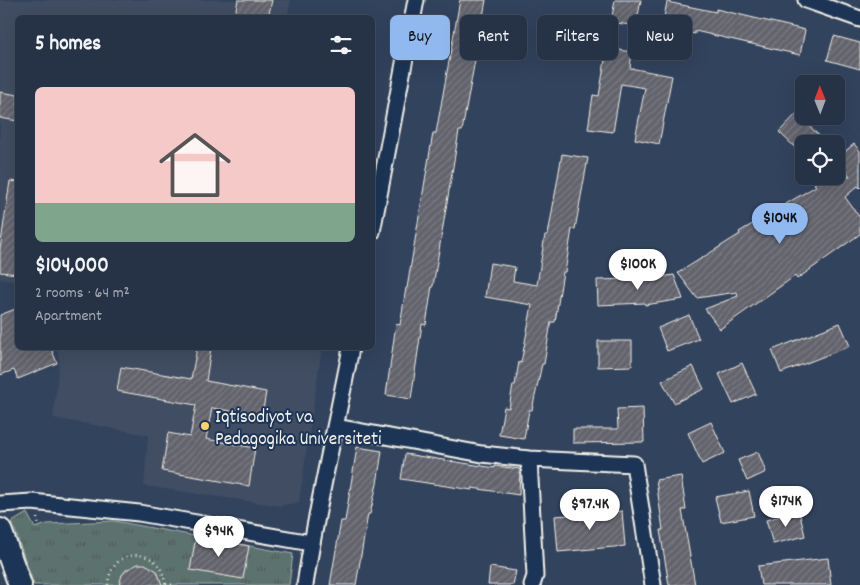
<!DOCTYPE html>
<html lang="en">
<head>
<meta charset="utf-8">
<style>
  body { margin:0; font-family:Dekko,sans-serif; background:#323e51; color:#f1f3f6; height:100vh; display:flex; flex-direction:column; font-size:19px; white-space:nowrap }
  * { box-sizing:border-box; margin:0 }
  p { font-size:16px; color:#a4aab3 }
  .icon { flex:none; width:28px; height:28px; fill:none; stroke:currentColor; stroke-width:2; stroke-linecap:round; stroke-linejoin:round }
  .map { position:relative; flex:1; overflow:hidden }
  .sheet { position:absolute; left:15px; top:15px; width:360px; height:335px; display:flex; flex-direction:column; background:#263246; border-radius:8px; box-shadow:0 5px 20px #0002,0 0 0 1px #424d5f }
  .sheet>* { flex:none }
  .banner { position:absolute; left:390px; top:15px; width:395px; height:45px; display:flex; gap:10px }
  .needle { width:32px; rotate:359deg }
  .buttons { position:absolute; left:795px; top:75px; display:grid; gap:10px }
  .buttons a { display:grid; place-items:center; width:50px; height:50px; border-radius:8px; background:#263246; box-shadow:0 5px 20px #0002,0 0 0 1px #424d5f; font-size:25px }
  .price { position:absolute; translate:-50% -42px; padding:0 11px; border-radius:18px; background:#fff; color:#222; font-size:16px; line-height:32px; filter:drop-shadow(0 1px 2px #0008) }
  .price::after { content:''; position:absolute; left:50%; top:30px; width:15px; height:11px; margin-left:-8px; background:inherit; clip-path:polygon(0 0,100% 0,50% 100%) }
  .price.active { background:#90b9f0; color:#111 }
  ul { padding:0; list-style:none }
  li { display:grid; align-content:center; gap:10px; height:265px; padding:0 20px }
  li span { display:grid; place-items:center; height:155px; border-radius:8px; color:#555 }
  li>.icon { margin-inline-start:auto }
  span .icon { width:90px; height:90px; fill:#fffc; stroke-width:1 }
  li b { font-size:21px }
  h2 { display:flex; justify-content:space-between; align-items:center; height:60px; padding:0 20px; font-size:21px }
  .tag { padding:0 18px; border-radius:8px; background:#263246; box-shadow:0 5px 20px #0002,0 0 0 1px #424d5f; font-size:18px; line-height:45px }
  .tag.active { background:#90b9f0; color:#111 }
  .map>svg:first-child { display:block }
</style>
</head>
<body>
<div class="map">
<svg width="860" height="585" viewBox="0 0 860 585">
  <defs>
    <pattern id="park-tufts" width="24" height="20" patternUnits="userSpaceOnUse" patternTransform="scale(1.25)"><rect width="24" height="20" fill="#5c726e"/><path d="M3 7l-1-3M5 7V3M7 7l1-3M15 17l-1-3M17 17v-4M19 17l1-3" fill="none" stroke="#525b58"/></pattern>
    <pattern id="building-hatch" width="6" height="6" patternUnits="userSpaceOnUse" patternTransform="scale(1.25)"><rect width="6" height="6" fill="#63636d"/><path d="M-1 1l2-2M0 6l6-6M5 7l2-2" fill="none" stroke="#7a7a82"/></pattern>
  </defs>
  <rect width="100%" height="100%" fill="#32435e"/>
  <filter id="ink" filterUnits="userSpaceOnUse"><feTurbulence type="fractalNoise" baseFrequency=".02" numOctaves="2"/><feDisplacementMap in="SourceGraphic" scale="10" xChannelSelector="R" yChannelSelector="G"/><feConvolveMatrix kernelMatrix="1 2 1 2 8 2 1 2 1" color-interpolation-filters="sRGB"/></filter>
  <g filter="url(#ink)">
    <path fill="#414d62" d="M0 0H291L287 17 18 18 17 282 0 279Z
      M57 348H322L299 502 280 506 144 486 148 435 53 418 59 361Z"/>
    <path fill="url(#park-tufts)" stroke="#a8b2ab" d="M27 513 35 528 47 524 114 521 293 554 289 585H34L12 522Z"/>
    <path fill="url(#building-hatch)" stroke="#f4f1e8" d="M238 0H272L268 18H234Z
      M460 0H486L462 131H459L433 286H432L426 325 422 324 411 399 386 395 396 324 400 325 406 288H407L433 133H436Z
      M615 0H641L636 26 611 22Z
      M667 2 716 12V9L805 30 800 55 695 31V34L662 27Z
      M834 36 860 43V69L827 60Z
      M607 48 632 52 630 68 672 76 659 144 635 139 645 88 621 84 613 132 588 129 593 95 599 96Z
      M0 92 18 95V121L0 118Z
      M802 108 804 110V116H810L815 120 809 126 828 144H804V156L779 132Z
      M854 144 860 151V188L858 186 845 197 860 218V234L797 279 795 276 720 329 705 309 738 296 737 292 697 298 678 273 740 234 739 232 816 186 814 184 825 176H850L836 159Z
      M562 154 588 158 575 229H572L565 272H563L555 322H551L544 364H542L532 410H529L524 439 499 435 504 407 509 408 513 385H515L519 362 521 363 532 305 485 297 490 263 515 267 513 281 537 285 545 235H548Z
      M10 181 18 182V274L0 272V249Z
      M674 275 683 299 645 305V303L598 305 597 280 631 279V281Z
      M18 308V348H51L57 363 18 379 14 370 0 375V315Z
      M689 315 699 339 667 351 658 328Z
      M840 323 850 346 781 373 772 350Z
      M598 341H632V366L598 367Z
      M197 348H211L206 381 266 392 262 416 212 408 206 439 255 448 249 486 162 471 168 433 190 437 196 405 117 391 121 367 191 379Z
      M742 363 756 394 733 404 719 374Z
      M693 366 704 389 674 403 662 381Z
      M643 408 644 442 573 443V429H618L617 409Z
      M711 422 725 453 702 464 688 433Z
      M357 447 382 451 377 484 370 514H368L356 585H330L341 521H345Z
      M758 452 766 472 747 481 738 460Z
      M405 454 495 468V466L520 469 519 495 472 488V490L401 479Z
      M681 476 686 510H682L695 585H669L660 530H663L656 480Z
      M749 491 754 516 721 522 715 497Z
      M622 511 625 546 558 552 555 516Z
      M799 511 805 536 773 544 766 520Z
      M196 536 249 546 243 579 190 570Z
      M828 558 831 585H761L758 566Z
      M138 564H145L157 571 162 585H119L122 575 126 570Z
      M490 567 516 571 513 585H488Z"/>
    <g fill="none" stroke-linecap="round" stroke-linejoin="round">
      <defs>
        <path id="minor" d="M806 0 860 19
          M372 232 416 0
          M336 427 482 454 529 459 634 464 653 585
          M529 459 535 576 532 585
          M0 504 32 502 139 513 311 543
          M305 585C317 505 336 427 351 348"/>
        <path id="highway" d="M0 530 20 585"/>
      </defs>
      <use href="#minor" stroke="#f4f1e8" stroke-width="19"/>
      <use href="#highway" stroke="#f4f1e8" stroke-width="26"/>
      <path stroke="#f4f1e8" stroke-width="2.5" stroke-dasharray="1 4" stroke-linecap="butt" d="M37 518 39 526
        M166 584 175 585
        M108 585C110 545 163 545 165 585"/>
      <use href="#minor" stroke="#1d3557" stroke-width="15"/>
      <use href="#highway" stroke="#1d3557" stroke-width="22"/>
    </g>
  </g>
  <circle fill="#ffd166" stroke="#1d3557" stroke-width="2" cx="205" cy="426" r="5"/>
  <g text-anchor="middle" stroke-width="4" stroke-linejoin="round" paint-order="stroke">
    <g font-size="19" fill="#f4f1e8" stroke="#1d3557" text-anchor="start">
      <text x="215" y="422">Iqtisodiyot va<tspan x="215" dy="22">Pedagogika Universiteti</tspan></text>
    </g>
  </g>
</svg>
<div class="buttons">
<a><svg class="needle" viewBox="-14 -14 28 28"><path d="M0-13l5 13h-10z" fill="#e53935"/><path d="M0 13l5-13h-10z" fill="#a4aab3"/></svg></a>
<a><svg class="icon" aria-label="locate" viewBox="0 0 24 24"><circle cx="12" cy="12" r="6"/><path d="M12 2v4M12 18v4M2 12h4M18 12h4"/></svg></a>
</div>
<b class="price active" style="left:780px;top:245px">$104K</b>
<b class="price" style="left:638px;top:291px">$100K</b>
<b class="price" style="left:786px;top:528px">$174K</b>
<b class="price" style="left:590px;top:531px">$97.4K</b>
<b class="price" style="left:219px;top:558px">$94K</b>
<div class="banner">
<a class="tag active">Buy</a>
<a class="tag">Rent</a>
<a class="tag">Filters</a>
<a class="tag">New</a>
</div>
<section class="sheet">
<h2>5 homes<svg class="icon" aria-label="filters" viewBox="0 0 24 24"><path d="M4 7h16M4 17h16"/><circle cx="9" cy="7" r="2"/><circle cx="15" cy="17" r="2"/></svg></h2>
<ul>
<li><span style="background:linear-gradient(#f6c9c9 75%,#7fa58c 0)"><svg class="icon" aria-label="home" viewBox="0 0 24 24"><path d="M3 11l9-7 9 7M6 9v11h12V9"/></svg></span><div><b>$104,000</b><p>2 rooms · 64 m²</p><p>Apartment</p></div></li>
</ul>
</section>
</div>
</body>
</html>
